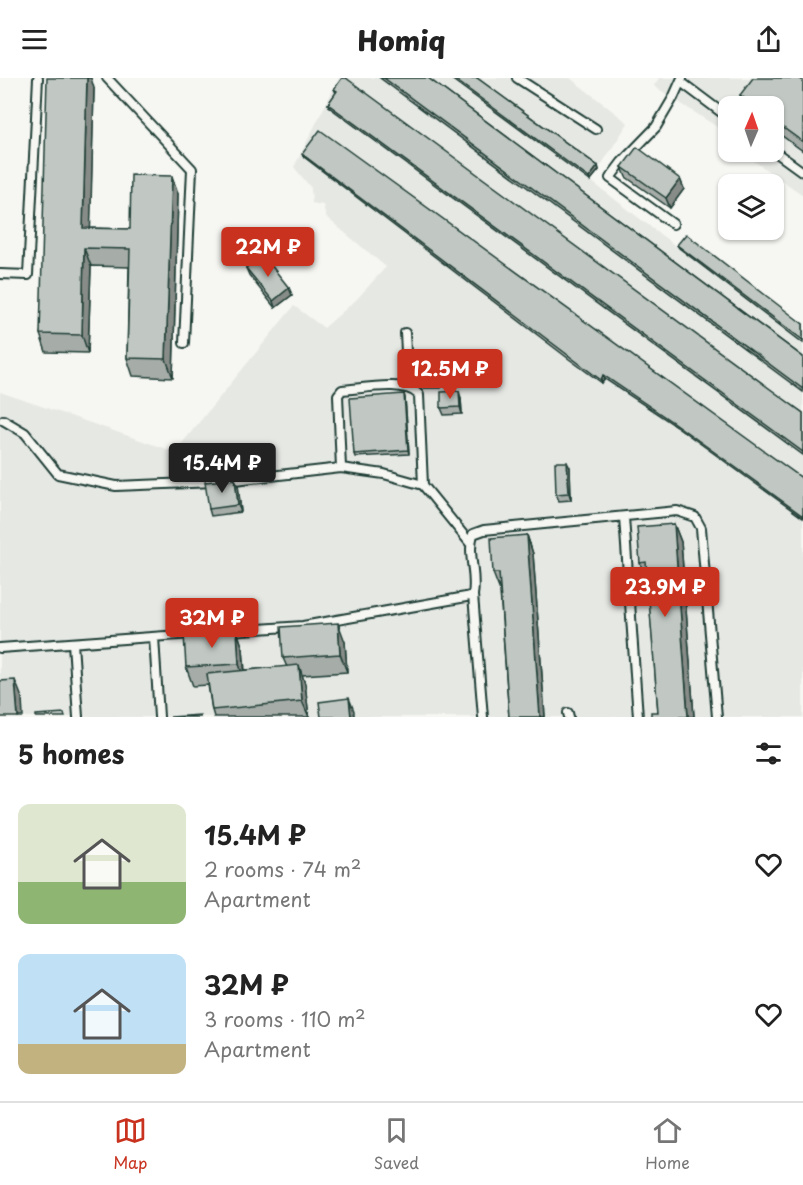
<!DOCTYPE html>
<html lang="en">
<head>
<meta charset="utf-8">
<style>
  body { margin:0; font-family:"Playpen Sans",sans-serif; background:#f2f2f2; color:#222; height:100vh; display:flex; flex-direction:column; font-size:22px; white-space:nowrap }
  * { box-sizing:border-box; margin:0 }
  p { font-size:20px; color:#767676 }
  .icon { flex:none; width:33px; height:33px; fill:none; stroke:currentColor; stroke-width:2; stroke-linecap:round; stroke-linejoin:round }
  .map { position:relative; height:639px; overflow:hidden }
  .sheet { display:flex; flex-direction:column; background:#fff; flex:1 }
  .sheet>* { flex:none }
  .needle { width:39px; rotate:2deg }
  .fabs { position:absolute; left:718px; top:18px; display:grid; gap:12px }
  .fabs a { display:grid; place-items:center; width:66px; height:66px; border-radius:12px; background:#fff; box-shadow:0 2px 4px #0004; font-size:30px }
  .price { position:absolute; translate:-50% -51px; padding:0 14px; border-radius:6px; background:#c8321e; color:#fff; font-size:20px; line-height:39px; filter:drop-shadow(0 2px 3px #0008) }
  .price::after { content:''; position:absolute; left:50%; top:36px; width:18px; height:14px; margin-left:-9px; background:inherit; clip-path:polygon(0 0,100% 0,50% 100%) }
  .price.on { background:#222; color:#fff }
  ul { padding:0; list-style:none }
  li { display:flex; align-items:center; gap:18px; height:150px; padding:0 18px }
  li span { display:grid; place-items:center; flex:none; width:168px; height:120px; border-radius:12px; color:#555 }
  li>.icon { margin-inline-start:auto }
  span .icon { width:72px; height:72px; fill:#fffc; stroke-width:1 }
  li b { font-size:26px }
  h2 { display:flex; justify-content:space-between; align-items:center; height:72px; padding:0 18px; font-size:26px }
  header { display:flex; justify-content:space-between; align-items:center; height:78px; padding:0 18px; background:#fff; font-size:27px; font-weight:800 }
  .tabs { display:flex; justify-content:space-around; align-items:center; height:84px; border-top:2px solid #e0e0e0; background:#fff; font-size:16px; color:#767676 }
  .tabs a { display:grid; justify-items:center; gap:3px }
  .tabs .on { color:#c8321e }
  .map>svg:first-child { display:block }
</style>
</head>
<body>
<header><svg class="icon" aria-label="menu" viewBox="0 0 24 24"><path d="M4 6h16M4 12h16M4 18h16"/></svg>Homiq<svg class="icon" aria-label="share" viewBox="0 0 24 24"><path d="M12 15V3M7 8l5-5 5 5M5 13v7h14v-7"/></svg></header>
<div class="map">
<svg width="803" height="639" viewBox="0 0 803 639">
  <rect width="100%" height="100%" fill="#f6f6f2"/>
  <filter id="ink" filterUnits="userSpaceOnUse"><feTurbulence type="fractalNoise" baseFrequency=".0167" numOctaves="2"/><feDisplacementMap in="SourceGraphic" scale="12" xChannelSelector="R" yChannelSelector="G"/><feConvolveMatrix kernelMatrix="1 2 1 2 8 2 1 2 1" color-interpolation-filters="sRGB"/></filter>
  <g filter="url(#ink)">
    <path fill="#e6e8e4" d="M339 0H570L628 45 591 103 678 170 803 248V639H0V314L175 374 294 228 324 250 356 222 386 189 326 139 323 127 312 125 311 110 294 89Z
      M659 0H803V117L748 79 749 78 743 74H774V28H729V64L725 61 728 56 654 8Z"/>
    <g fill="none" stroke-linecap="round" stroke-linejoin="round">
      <defs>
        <path id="service" d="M107 0 192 91 184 265
          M517 0 596 51
          M681 4 729 40
          M774 73 803 94
          M673 146 610 100 622 84 656 49 673 20 682 0
          M0 196 28 197 38 0
          M405 255 408 310
          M3 342 25 355 58 396 116 408 214 404
          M341 390 338 317 342 312C361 311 405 301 419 317L423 407
          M226 403 341 390 384 396 423 407 470 465
          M624 439 638 639
          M473 517 483 639
          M214 554 303 548 466 519 473 517C477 497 467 476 473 456L484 452 677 433 695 439 701 450 717 639
          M154 559 159 639
          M73 565 78 639
          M0 570 193 556
          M568 635 569 639"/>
      </defs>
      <use href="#service" stroke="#1f3d34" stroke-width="12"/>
      <use href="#service" stroke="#f6f6f2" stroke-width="8"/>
    </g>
    <path fill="#a6aca8" stroke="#1f3d34" stroke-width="1.5" d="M380 0H428L803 279V314Z
      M450 0H477L598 88 599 92 590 103Z
      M803 3V73L774 52V28H744L740 17Z
      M94 10 90 150 130 151 178 116 173 300 133 298 127 280 129 189 91 188 88 275 46 274 40 256Z
      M334 11 803 335V377L329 29 328 26 336 15Z
      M302 76 803 401V440L676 348 605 301 602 305 569 281 304 79Z
      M622 89 680 101 684 111 670 130 626 99Z
      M677 167 803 246V265L679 170Z
      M246 190 289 210 292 217 275 230 249 197Z
      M439 290 441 296V310H423L421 304Z
      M404 316 405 320 409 376 355 379 354 376Z
      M461 320 462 336 444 337 441 330Z
      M570 390 571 422 559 423 556 416Z
      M238 407 241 434 211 438 209 431Z
      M674 446 681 464 694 639H651L658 634 648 503H646L640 485Z
      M527 457 533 476 545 639H509L500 513 493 495Z
      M237 553 243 571 245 592 287 589 283 580 345 564 347 594 302 597 305 606 309 639H214L212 632 208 607 193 608 186 589Z"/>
    <path fill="#878c88" stroke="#1f3d34" stroke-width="1.5" d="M87 0H91L94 10 90 168 83 150Z
      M598 88 599 92 590 103 589 100Z
      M172 98 178 116 173 300 166 281Z
      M680 101 684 111 670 130 666 120Z
      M84 170 91 188 88 275 82 257Z
      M289 210 292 217 275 230 273 223Z
      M439 290 441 296V310L439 304Z
      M603 297 605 301 602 305 601 302Z
      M459 313 461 320 462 336 460 329Z
      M404 316 405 320 409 376 408 372Z
      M567 384 570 390 571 422 569 415Z
      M235 401 238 407 241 434 238 427Z
      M674 446 681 464 694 639H688Z
      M527 457 533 476 545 639H540Z
      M338 545 345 564 347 594 340 576Z
      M237 553 243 571 245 604 239 586Z
      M299 587 305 606 309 639 302 623Z
      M15 602 22 620 23 639H18Z
      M349 620 354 633V639H351Z"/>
    <path fill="#c1c8c3" stroke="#1f3d34" stroke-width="1.5" d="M47 0H87L83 150 130 151 131 97 172 98 166 281 127 280 130 171 84 170 82 257 40 256Z
      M342 0H346L803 335V374L328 26 337 13 334 11Z
      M384 0H428L803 279V311Z
      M453 0H477L598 88 589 100Z
      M753 0H799L803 3V64L774 43V28H755L740 17Z
      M320 52 803 401V438L674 345 603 297 601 302 568 277 302 76Z
      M637 69 680 101 666 120 622 89Z
      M686 156 803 246V262L677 167Z
      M263 177 289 210 273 223 246 190Z
      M421 290H439V304H421Z
      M459 313 460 329 441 330V314Z
      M404 316 408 372 354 376 350 320Z
      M555 384H567L569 415 556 416Z
      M235 401 238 427 209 431 205 404Z
      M674 446 688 639H651V634H658L646 484 640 485 637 449Z
      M527 457 540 639H509L499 495H493L491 460Z
      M338 545 340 576 283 580 281 549Z
      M237 553 239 586 186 589 184 556Z
      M299 587 302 623 212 632 207 596Z
      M15 602 18 639H0V603Z
      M349 620 351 639H321L319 624Z
      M64 635 65 639H36V637Z
      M200 637V639H170Z"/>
  </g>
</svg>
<div class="fabs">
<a><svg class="needle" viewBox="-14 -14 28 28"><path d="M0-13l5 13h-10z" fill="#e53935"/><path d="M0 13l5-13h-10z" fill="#767676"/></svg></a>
<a><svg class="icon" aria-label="layers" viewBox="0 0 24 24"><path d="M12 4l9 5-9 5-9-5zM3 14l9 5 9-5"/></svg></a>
</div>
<b class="price" style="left:268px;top:200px">22M ₽</b>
<b class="price" style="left:450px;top:322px">12.5M ₽</b>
<b class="price on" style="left:222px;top:416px">15.4M ₽</b>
<b class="price" style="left:665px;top:540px">23.9M ₽</b>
<b class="price" style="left:212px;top:571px">32M ₽</b>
</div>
<section class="sheet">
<h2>5 homes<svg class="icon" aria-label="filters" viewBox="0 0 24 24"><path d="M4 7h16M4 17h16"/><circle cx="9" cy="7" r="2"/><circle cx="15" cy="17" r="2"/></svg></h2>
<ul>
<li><span style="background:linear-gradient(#dfe7d0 65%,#8fb573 0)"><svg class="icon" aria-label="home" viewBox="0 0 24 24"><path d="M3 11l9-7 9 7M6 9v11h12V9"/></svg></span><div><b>15.4M ₽</b><p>2 rooms · 74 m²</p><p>Apartment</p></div><svg class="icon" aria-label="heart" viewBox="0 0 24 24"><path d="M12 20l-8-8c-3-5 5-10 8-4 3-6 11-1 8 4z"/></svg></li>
<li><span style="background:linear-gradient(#bfe0f5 75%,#c2b280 0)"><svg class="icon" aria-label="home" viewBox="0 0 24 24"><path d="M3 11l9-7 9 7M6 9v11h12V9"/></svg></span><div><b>32M ₽</b><p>3 rooms · 110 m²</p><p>Apartment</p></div><svg class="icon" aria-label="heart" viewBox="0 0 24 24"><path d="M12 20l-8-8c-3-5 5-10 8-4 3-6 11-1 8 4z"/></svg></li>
</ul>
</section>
<nav class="tabs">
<a class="on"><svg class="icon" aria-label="map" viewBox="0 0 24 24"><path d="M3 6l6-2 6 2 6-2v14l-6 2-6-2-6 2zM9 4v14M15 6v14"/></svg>Map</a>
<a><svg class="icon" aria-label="saved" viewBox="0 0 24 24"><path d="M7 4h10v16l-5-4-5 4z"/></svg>Saved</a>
<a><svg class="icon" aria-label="home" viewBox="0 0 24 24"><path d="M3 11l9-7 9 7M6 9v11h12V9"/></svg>Home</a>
</nav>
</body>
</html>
